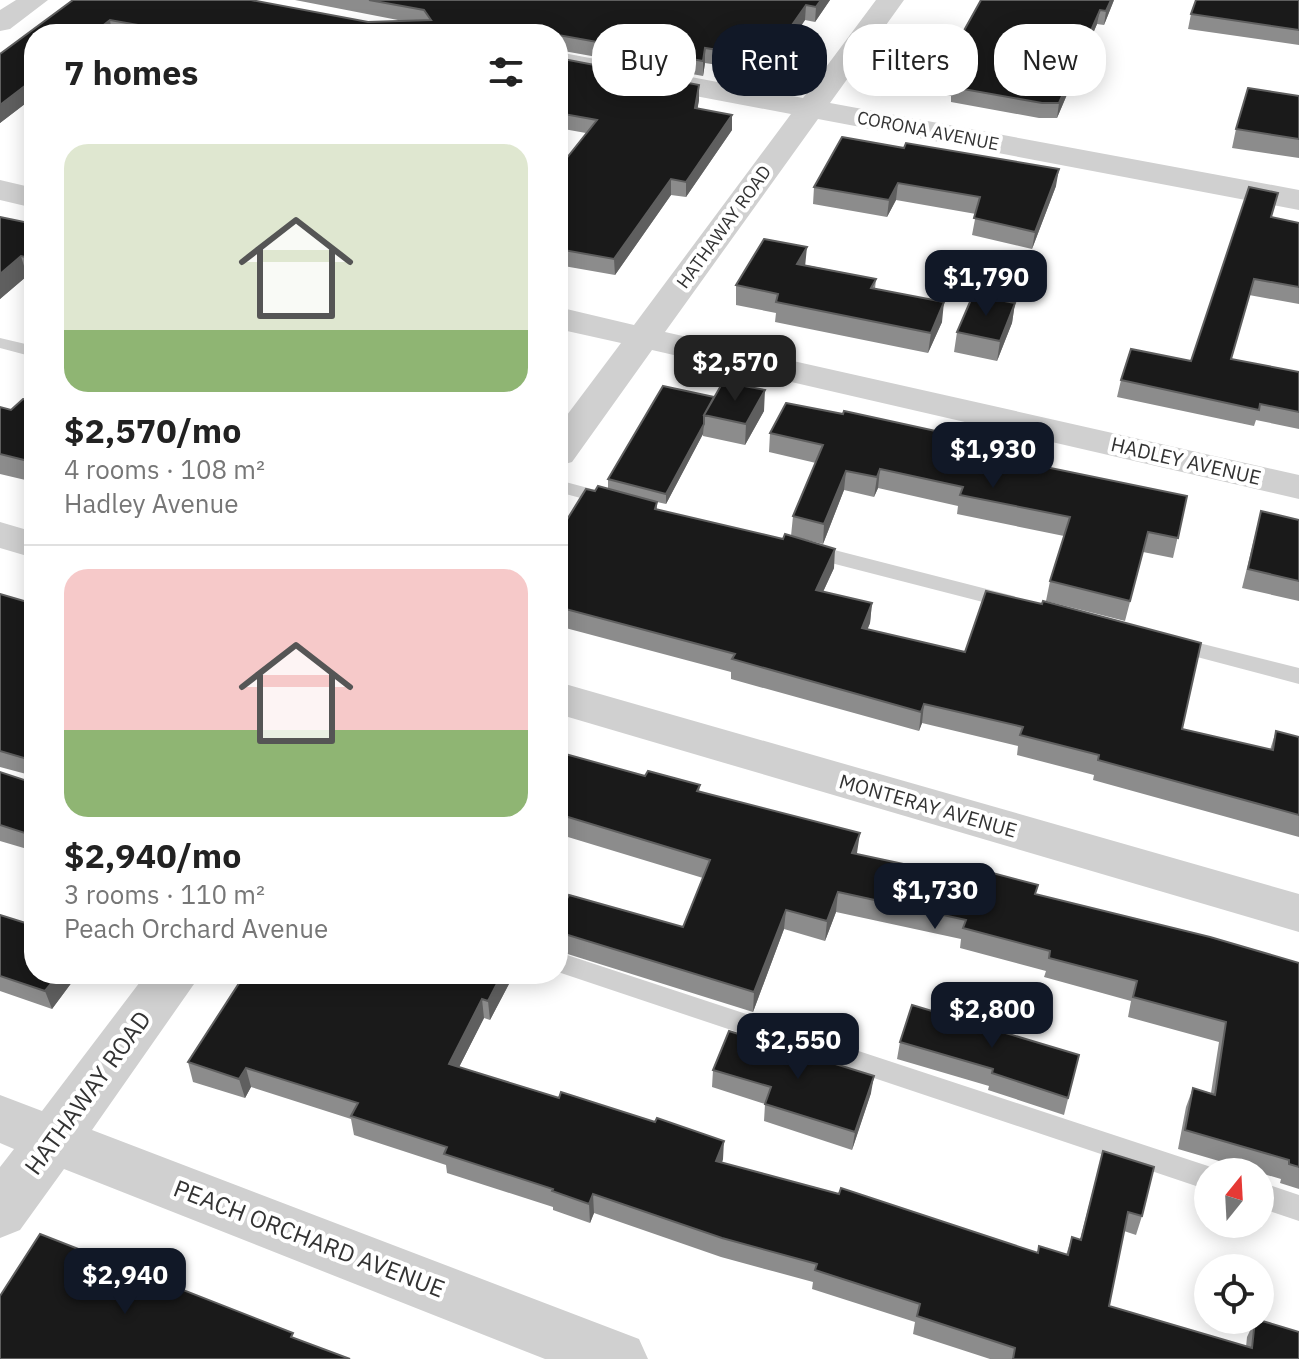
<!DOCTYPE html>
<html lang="en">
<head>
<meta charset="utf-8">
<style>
  body { margin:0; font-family:"IBM Plex Sans",sans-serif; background:#f6f6f6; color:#222; height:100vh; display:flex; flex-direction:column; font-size:30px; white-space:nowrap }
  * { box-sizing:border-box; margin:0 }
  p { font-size:26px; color:#767676 }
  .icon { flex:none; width:44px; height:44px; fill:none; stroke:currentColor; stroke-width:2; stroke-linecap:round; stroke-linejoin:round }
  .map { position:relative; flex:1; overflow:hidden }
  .drawer { position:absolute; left:24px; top:24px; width:544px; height:960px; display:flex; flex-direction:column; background:#fff; border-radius:32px; box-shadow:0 4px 20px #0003 }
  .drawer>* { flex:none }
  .guide { position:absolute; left:592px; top:24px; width:586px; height:72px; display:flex; gap:16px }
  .needle { width:52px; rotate:18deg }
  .controls { position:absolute; left:1194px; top:1158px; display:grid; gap:16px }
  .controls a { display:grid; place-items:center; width:80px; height:80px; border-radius:50%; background:#fff; box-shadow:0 4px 20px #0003; font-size:40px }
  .price { position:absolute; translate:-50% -68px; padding:0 18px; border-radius:16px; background:#111827; color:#fff; font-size:26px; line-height:52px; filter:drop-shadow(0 2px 4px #0008) }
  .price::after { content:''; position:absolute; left:50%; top:48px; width:24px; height:18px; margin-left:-12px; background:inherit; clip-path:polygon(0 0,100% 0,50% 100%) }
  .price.selected { background:#222; color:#fff }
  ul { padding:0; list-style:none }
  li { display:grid; align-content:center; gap:16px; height:424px; padding:0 40px }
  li+li { border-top:2px solid #e0e0e0 }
  li span { display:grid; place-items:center; height:248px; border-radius:24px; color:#555 }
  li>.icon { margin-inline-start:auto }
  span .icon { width:144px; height:144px; fill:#fffc; stroke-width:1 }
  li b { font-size:34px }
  h2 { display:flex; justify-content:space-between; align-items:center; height:96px; padding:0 40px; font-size:34px }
  .tag { padding:0 28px; border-radius:32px; background:#fff; box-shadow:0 4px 20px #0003; font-size:28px; line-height:72px }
  .tag.selected { background:#111827; color:#fff }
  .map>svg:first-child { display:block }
</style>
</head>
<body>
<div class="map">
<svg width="1299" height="1359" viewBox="0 0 1299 1359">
  <rect width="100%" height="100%" fill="#fff"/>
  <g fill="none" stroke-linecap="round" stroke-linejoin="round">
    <path fill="#d0d0d0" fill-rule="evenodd" d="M0 338 34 346V357L0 348Z
      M558 480 618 496 621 500 611 506 558 492Z
      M807 543 1014 596 1025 603 1014 610 800 555 797 550 800 545Z
      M1171 636 1299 668V684L1163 648 1160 643Z
      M558 952 1208 1166 1219 1172H1208V1190L558 972Z
      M1260 1182 1299 1195V1221L1260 1208Z"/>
    <path fill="#d0d0d0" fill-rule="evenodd" d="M16 0H48L10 29 0 31V10Z
      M876 0H904L830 103 1299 190V210L818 119 665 332 1299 475V499L652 350 572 462 558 466V427L621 343 558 329V307L634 325 791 114 558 70V52L803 98Z
      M0 180 34 188V208L0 200Z
      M0 522 34 532V558L0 548Z
      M558 682 1299 894V932L558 714Z
      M146 974H201L92 1130 639 1339 648 1359H545L64 1169 20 1230 0 1238V1167L14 1149 0 1143V1095L42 1111Z"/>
  </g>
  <path fill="#8c8c8c" d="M73 0 368 22 403 21 295 0H830L815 22 805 20 769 73 705 63 703 76 558 50V34H34V97L0 123V54Z
    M1114 0 1104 25 1097 24 1057 118H1039L951 102V96L935 94 937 79Z
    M1299 0V45L1188 29 1191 14Z
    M558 58 699 100 697 109 732 130 686 197 671 195 615 275 558 265V169L586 133 558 128Z
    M1299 96V158L1232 148 1236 129Z
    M842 137 1056 186 1032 249 972 235 976 214 896 200 887 217 813 204 814 187Z
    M0 217 34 224V278L27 276 0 299Z
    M1271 217 1299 223V304L1249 295 1231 359 1299 372V429L1256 420 1254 426 1117 397 1121 380 1191 361Z
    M806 265 876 279 875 289 942 322 928 353 775 322 776 313 736 305V285Z
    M1015 303 1012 323 997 361 954 352 957 332Z
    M714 397 764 411 745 445 703 436V434L666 504 657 502V510L834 568 823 592 872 603 870 623 867 630 1182 729 1270 750 1276 731 1299 737V837L1093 780 1094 775 1017 755 1018 746 922 723 919 731 731 679V672L558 626V534L595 491 608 489V479Z
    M34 401V482L0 474V407L11 410Z
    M843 414 963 437 962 442 1028 455 1027 463 1187 496 1173 558 1143 552 1125 621 1046 601 1050 581 1064 536 957 514 958 506 878 488 874 497 844 490 823 544 791 536 793 516 816 463 769 452 770 433Z
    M1261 511 1299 520V601L1242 588Z
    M0 594 34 604V851L0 841V772L30 782V775L0 767Z
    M558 752 645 776 700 785 699 792 857 854 1036 894 1299 963V1189L1280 1183 1281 1179 1178 1149 1186 1107 1193 1088 1211 1093 1219 1042 1128 1017 1131 1001 1044 977 1046 971 960 948 961 939 836 912 825 941 784 929 753 1012 558 951V915L683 927 703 878 558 834Z
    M0 915 78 974 52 1009 0 991Z
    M245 974H511V980L490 1020 484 1018 459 1067 723 1159 722 1163 1038 1253 1066 1255 1072 1237 1080 1240 1103 1151 1142 1216 1136 1235 1124 1231 1109 1306 1246 1347 1247 1337 1255 1320 1299 1359H990L913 1334 915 1322 812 1289 813 1282 721 1257 594 1213 590 1223 553 1210V1207L447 1173 446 1165 354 1135 351 1119 251 1087 245 1098 193 1082 188 1062Z
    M900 1042 1079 1055 1064 1115 988 1090 989 1086 897 1059Z
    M713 1070 871 1093 852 1150 764 1121 765 1104 712 1087Z"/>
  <path fill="#5f5f5f" d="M821 0H830L815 22 816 7Z
    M1111 0H1114L1104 25 1106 11Z
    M806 5 805 20 769 73V58Z
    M1100 10 1097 24 1057 118 1059 103Z
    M110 20 112 34H92Z
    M705 48V63L703 76V61Z
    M34 79V97L0 123V105Z
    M699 85V100L695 124V108Z
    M732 115V130L686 197V182Z
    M1059 169 1056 186 1032 249 1035 232Z
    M671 179V195L615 275 614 259Z
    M898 183 896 200 887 217 889 200Z
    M807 247 805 267 797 264Z
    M21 256 27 276 0 299V274Z
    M944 302 942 322 928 353 931 333Z
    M1015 303 1012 323 997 361 1000 341Z
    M765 390 764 411 745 445 746 424Z
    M704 424 703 434 666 504V494Z
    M880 469 878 488 874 497 877 477Z
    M846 471 844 490 823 544 824 524Z
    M835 549 834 568 815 609 816 590Z
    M872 603 870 623 860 648 862 628Z
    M924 704 922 723 919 731 921 712Z
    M860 833 857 853H852Z
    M838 892 836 912 825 941 827 921Z
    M786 910 784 929 753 1012 754 992Z
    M59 974H78L52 1009 45 991Z
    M502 974H511V980L490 1020 488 1001Z
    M482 999 484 1018 451 1083 449 1064Z
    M246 1068 251 1087 245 1098 239 1079Z
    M874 1076 871 1093 852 1150 855 1132Z
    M724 1141 723 1159 715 1180 716 1161Z
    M593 1194 594 1213 590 1223 589 1204Z"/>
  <path fill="#1a1a1a" stroke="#5f5f5f" stroke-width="2" d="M73 0H251L368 22 431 20 424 10 369 0H821L816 7 806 5 769 58 705 48 703 61 558 35V34H189L110 20 92 34H34V79L0 105V54Z
    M981 0H1111L1106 11 1100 10 1059 103H1042L952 87 955 82 937 79Z
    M1196 0H1299V30L1191 14Z
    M558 58 699 85 695 108 732 115 686 182 671 179 614 259 558 249V169L597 120 558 113Z
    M1248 88 1299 96V139L1236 129Z
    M842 137 904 148 906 143 1059 169 1035 232 974 218 980 197 898 183 889 200 814 187Z
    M1249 187 1278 193 1271 217 1299 223V287L1254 279 1231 359 1299 372V412L1260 404 1259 410 1121 380 1131 349 1191 361Z
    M0 217 34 224V259L21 256 0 274Z
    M764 239 807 247 797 264 876 279 871 288 944 302 931 333 776 302 778 294 736 285Z
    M973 295 1015 303 1000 341 957 332Z
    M723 382 765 390 746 424 704 415Z
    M663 386 714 397 704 415V424L666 494 608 479Z
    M23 399 34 401V465H30L32 462 0 454V407L11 410Z
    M786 403 843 414 844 411 963 437 961 441 1028 455 1026 463 1187 496 1178 538 1148 532 1130 601 1050 581 1070 517 960 495 963 487 880 469 877 477 846 471 824 524 793 516 823 445 770 433Z
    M598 486 657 502 655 509 783 539 785 534 835 549 816 590 872 603 862 628 965 652 986 591 1042 604 1043 601 1201 643 1182 729 1273 750 1276 731 1299 737V815L1098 760 1099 755 1020 735 1023 727 924 704 921 712 732 659 735 654 558 607V534L586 489 595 491Z
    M1261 511 1299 520V581L1248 569Z
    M0 594 34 604 33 607 34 608V836L0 825V772L30 782 31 760 0 751Z
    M558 752 645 776 648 771 700 785 697 791 860 833 852 853 978 880 981 870 1038 885 1035 894 1210 937 1299 963V1167L1289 1164V1160L1185 1130 1193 1088 1215 1095 1226 1022 1133 997 1137 981 1049 958 1050 951 963 928 966 920 838 892 827 921 786 910 754 992 558 932V915L569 895 683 927 710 860 558 814Z
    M0 915 32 925 34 922V974H59L45 991 0 976Z
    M245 974H502L488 1001 482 999 449 1064 559 1098 561 1092 655 1122 657 1118 724 1141 716 1161 839 1194 841 1188 1038 1253 1039 1246 1068 1255 1072 1237 1081 1240 1103 1151 1154 1167 1142 1216 1128 1212 1109 1306 1252 1348 1255 1320H1259L1299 1332V1359H1013L1015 1348 917 1316 920 1304 815 1270 817 1264 722 1238 593 1194 589 1204 552 1191 553 1189 444 1154 447 1147 351 1116 358 1103 246 1068 239 1079 188 1062Z
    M912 1005 1079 1055 1068 1098 992 1073 993 1069 900 1042Z
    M729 1031 874 1076 855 1132 765 1104 771 1087 713 1070Z
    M40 1234 293 1333 291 1337 350 1359H0V1296Z"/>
  <g text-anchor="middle" stroke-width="8" stroke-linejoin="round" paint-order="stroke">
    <g font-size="18" fill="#333" stroke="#fff">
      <text transform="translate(928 131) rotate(11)" y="6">CORONA AVENUE</text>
      <text transform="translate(724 227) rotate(-54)" y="6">HATHAWAY ROAD</text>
    </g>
    <g font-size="20" fill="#333" stroke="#fff">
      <text transform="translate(1186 461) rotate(13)" y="7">HADLEY AVENUE</text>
      <text transform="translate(928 806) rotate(16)" y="7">MONTERAY AVENUE</text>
    </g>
    <g font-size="24" fill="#333" stroke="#fff">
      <text transform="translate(88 1093) rotate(-54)" y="8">HATHAWAY ROAD</text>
      <text transform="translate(309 1239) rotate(21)" y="8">PEACH ORCHARD AVENUE</text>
    </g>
  </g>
</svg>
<div class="controls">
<a><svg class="needle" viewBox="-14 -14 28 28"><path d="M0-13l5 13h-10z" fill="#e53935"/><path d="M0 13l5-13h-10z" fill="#767676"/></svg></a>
<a><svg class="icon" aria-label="locate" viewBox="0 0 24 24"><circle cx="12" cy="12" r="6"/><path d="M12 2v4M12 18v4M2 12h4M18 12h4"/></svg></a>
</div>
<b class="price" style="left:986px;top:318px">$1,790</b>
<b class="price selected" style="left:735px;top:403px">$2,570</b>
<b class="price" style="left:993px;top:490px">$1,930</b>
<b class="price" style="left:935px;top:931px">$1,730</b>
<b class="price" style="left:992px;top:1050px">$2,800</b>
<b class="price" style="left:798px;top:1081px">$2,550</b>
<b class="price" style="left:125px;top:1316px">$2,940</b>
<div class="guide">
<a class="tag">Buy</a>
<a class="tag selected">Rent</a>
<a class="tag">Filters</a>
<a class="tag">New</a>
</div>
<section class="drawer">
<h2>7 homes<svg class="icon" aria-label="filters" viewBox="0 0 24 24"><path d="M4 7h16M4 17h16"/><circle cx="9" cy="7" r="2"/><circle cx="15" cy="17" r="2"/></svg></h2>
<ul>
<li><span style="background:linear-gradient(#dfe7d0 75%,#8fb573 0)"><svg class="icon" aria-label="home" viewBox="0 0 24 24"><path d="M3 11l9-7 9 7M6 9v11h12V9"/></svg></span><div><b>$2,570/mo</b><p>4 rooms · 108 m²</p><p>Hadley Avenue</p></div></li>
<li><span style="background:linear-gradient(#f6c9c9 65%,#8fb573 0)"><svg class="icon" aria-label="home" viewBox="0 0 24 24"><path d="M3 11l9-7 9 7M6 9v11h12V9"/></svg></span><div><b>$2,940/mo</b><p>3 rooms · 110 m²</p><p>Peach Orchard Avenue</p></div></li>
</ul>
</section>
</div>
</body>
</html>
